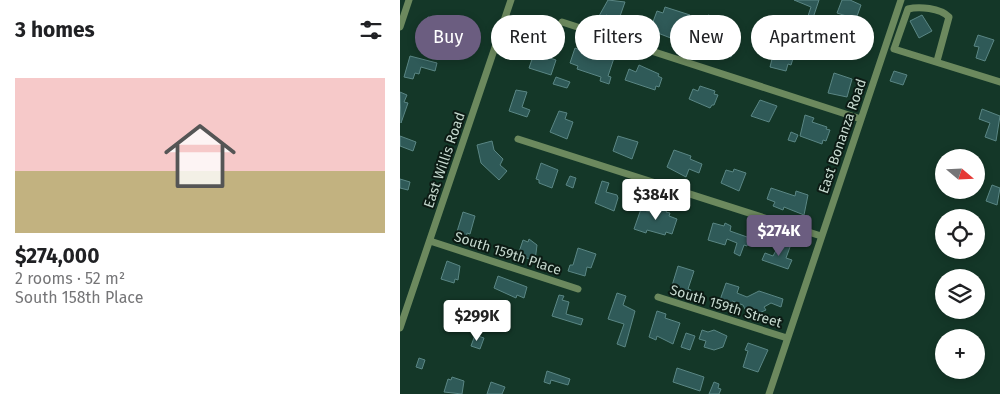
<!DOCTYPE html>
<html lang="en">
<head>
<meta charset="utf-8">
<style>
  body { margin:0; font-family:"Fira Sans",sans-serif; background:#f2f2f2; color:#202124; height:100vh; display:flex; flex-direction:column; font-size:19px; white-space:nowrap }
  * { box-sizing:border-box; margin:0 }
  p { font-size:16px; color:#757577 }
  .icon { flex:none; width:28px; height:28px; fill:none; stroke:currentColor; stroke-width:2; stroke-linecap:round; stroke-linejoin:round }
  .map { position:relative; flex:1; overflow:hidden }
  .panel { display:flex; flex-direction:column; background:#fff; width:400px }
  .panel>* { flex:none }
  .hud { position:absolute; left:15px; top:15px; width:475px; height:45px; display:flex; gap:10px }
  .needle { width:32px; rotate:109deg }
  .fabs { position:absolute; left:535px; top:149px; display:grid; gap:10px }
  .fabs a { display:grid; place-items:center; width:50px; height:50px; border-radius:50%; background:#fff; box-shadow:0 2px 8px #0003; font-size:25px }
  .price { position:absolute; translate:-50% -42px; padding:0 11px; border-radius:5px; background:#fff; color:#222; font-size:16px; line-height:32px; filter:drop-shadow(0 1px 2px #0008) }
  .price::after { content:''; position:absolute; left:50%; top:30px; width:15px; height:11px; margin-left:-8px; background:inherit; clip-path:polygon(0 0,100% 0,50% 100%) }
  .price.current { background:#6b5d80; color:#fff }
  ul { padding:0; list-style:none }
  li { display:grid; align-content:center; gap:10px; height:265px; padding:0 15px }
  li+li { border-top:1px solid #e0e0e0 }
  li span { display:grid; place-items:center; height:155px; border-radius:0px; color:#555 }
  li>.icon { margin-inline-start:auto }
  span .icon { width:90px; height:90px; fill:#fffc; stroke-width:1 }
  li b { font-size:21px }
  h2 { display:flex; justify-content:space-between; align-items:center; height:60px; padding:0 15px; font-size:21px }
  .pill { padding:0 18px; border-radius:22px; background:#fff; box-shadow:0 2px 8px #0003; font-size:18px; line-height:45px }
  .pill.current { background:#6b5d80; color:#fff }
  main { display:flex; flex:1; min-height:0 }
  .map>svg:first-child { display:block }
</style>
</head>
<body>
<main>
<section class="panel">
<h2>3 homes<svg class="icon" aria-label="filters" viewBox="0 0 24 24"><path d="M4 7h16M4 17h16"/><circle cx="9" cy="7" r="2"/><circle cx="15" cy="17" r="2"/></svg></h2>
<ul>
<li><span style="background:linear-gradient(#f6c9c9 60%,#c2b280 0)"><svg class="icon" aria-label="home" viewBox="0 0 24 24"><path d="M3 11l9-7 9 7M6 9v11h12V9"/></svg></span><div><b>$274,000</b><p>2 rooms · 52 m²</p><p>South 158th Place</p></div></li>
</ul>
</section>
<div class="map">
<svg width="600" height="394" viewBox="0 0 600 394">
  <rect width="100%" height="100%" fill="#143728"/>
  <path fill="#2f5a58" stroke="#5a8684" d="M208 0 225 2 219 19 206 15 205 18 199 16Z
    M394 0H419L413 18 408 16 411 7Z
    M442 0H450L461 5 456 19 437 13Z
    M265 7 290 15 281 42 250 30 257 11 263 13Z
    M308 15 325 20 319 37 335 42 331 57 306 48 311 31 303 29Z
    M522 15 532 31 519 38 510 21Z
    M28 17 38 20 32 37 17 32 20 24 25 25Z
    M447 28 456 31 452 40 444 37Z
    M129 30 144 35 143 38 149 40 144 56 156 60 151 75 129 68 136 48 125 44Z
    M422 34 446 41 444 48 420 40Z
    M578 35 594 40 585 61 576 58 579 47 574 46Z
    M40 36 48 38 45 45 38 43Z
    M369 37 382 41 381 46 395 52 391 65 388 64 386 71 370 67 373 55 364 52Z
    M175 48 188 53 189 50 214 58 208 76 211 77 209 84 200 81 201 77 177 69 178 66 170 63Z
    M10 56 37 63 35 71 21 67 19 74 15 73 13 79 4 77Z
    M239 65 259 74 258 76 262 78 259 87 256 86 255 90 225 80 229 69 236 72Z
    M494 71 507 75 503 85 490 81Z
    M434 73 452 79 447 97 428 93Z
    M156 77 170 82 167 88 153 84Z
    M300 86 315 91 314 94 318 95 314 105H312L310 108 289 99 293 89 298 91Z
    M116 90 127 92 122 107 130 110 127 117 109 111Z
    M0 92 7 95 4 102 8 103 1 123Z
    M360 100 377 106 369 122 351 116Z
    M582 109 600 116 596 141 585 137 590 123 579 119Z
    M159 111 167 113 165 119 173 122 167 139 150 132Z
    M405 115 414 118 412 122 427 127 426 129 430 130 426 141 423 140 422 144 400 136Z
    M391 132 398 135 395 142 388 140Z
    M0 136 16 142 13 151 0 146Z
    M218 136 238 142 232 159 213 151Z
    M92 141 94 150 103 159 100 165 107 171 99 180 81 163 77 145Z
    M274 150 291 156 290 159 302 164 299 173 289 169 286 177 267 167Z
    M141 163 158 170 152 188 139 183V180L136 179Z
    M334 169 346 173 339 191 321 183 326 170 333 172Z
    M170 176 176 178 173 188 166 185Z
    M0 179 10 182 8 190 0 188Z
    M202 181 209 183 206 192 217 195 218 198 214 211 195 203Z
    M592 185 600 188 597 205 586 201Z
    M371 188 395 196 396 191 408 195 404 215 384 207 383 210 373 206 375 202 367 199Z
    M257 203 268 207 266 212 270 213 269 216 277 219 272 234 266 232 265 235 247 230 246 233 234 229 241 209 253 213Z
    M63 212 75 216 70 234 67 233 66 238 56 235Z
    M313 223 324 226 325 223 331 226 330 231 350 238 347 246 344 245 340 256 334 253 337 243 327 239 325 245 308 240Z
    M129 239 137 245 135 261 118 255 123 240 128 242Z
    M380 243 390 247 386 258 392 260 388 269 362 260 365 253 373 256Z
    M178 248 196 254 191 268 187 267 185 276 168 271 170 265H173Z
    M47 261 60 266 58 280 55 279 54 283 41 279Z
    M278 266 294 271 288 289 291 290 289 295 271 289Z
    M98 276 127 287 124 298 117 295 116 298 94 288Z
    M326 283 339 287 337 293 347 297 359 291 383 299 381 307 371 303 364 307 366 310 357 314 356 311 348 315 343 305 332 301 331 304 320 300Z
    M217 293 226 296 223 305 235 311 225 347 217 344 224 324 208 319Z
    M159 295 164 296 162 300 169 302 166 314 183 319 181 325 152 316Z
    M83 301 94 304 90 315 79 312Z
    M257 311 266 314 265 318 280 323 273 344 257 336 256 340 249 337Z
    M302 330 308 332 314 330 327 336 323 347 314 350 304 347 306 341 299 339Z
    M286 333 295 336 290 350 281 347Z
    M75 335 84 338 80 349 71 346Z
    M348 343 368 350 358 372 343 367 348 351 345 350Z
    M19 358 25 360 22 369 16 367Z
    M277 368 304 377 300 391 273 382Z
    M147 371 170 379 168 385 151 380 150 384 144 382Z
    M52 377 64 381 62 394 44 392 48 379 51 380Z
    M91 382 105 387 102 394H87Z
    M314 382 319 384 318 388 321 389 319 394H309Z"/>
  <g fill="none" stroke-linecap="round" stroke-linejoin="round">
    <path stroke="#6c895e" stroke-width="7" d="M162 22 461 119
      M0 27 9 0
      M537 61 549 17C540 8 519 6 508 9L494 49 600 82
      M118 139 421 236
      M30 241 178 289
      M258 297 387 338
      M0 328 111 0
      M369 394 501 0"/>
  </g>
  <g text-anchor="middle" stroke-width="4" stroke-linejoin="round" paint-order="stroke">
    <g font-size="14" fill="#c5d8ce" stroke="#0c1b14">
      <text transform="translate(442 136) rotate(-71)" y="5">East Bonanza Road</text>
      <text transform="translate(44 160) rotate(-71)" y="5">East Willis Road</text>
      <text transform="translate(108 253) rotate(18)" y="5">South 159th Place</text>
      <text transform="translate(326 306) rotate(17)" y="5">South 159th Street</text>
    </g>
  </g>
</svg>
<div class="fabs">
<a><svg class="needle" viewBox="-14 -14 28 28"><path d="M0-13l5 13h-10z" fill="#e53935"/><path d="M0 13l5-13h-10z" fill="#757577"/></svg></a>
<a><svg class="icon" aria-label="locate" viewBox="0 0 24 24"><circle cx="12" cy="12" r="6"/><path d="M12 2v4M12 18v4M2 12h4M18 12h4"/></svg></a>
<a><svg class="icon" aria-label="layers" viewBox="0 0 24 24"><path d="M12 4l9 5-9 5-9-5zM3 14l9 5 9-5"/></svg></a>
<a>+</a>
</div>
<b class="price" style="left:256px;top:221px">$384K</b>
<b class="price current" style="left:379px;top:257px">$274K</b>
<b class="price" style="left:77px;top:342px">$299K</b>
<div class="hud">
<a class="pill current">Buy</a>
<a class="pill">Rent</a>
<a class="pill">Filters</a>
<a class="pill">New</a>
<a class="pill">Apartment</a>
</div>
</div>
</main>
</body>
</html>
